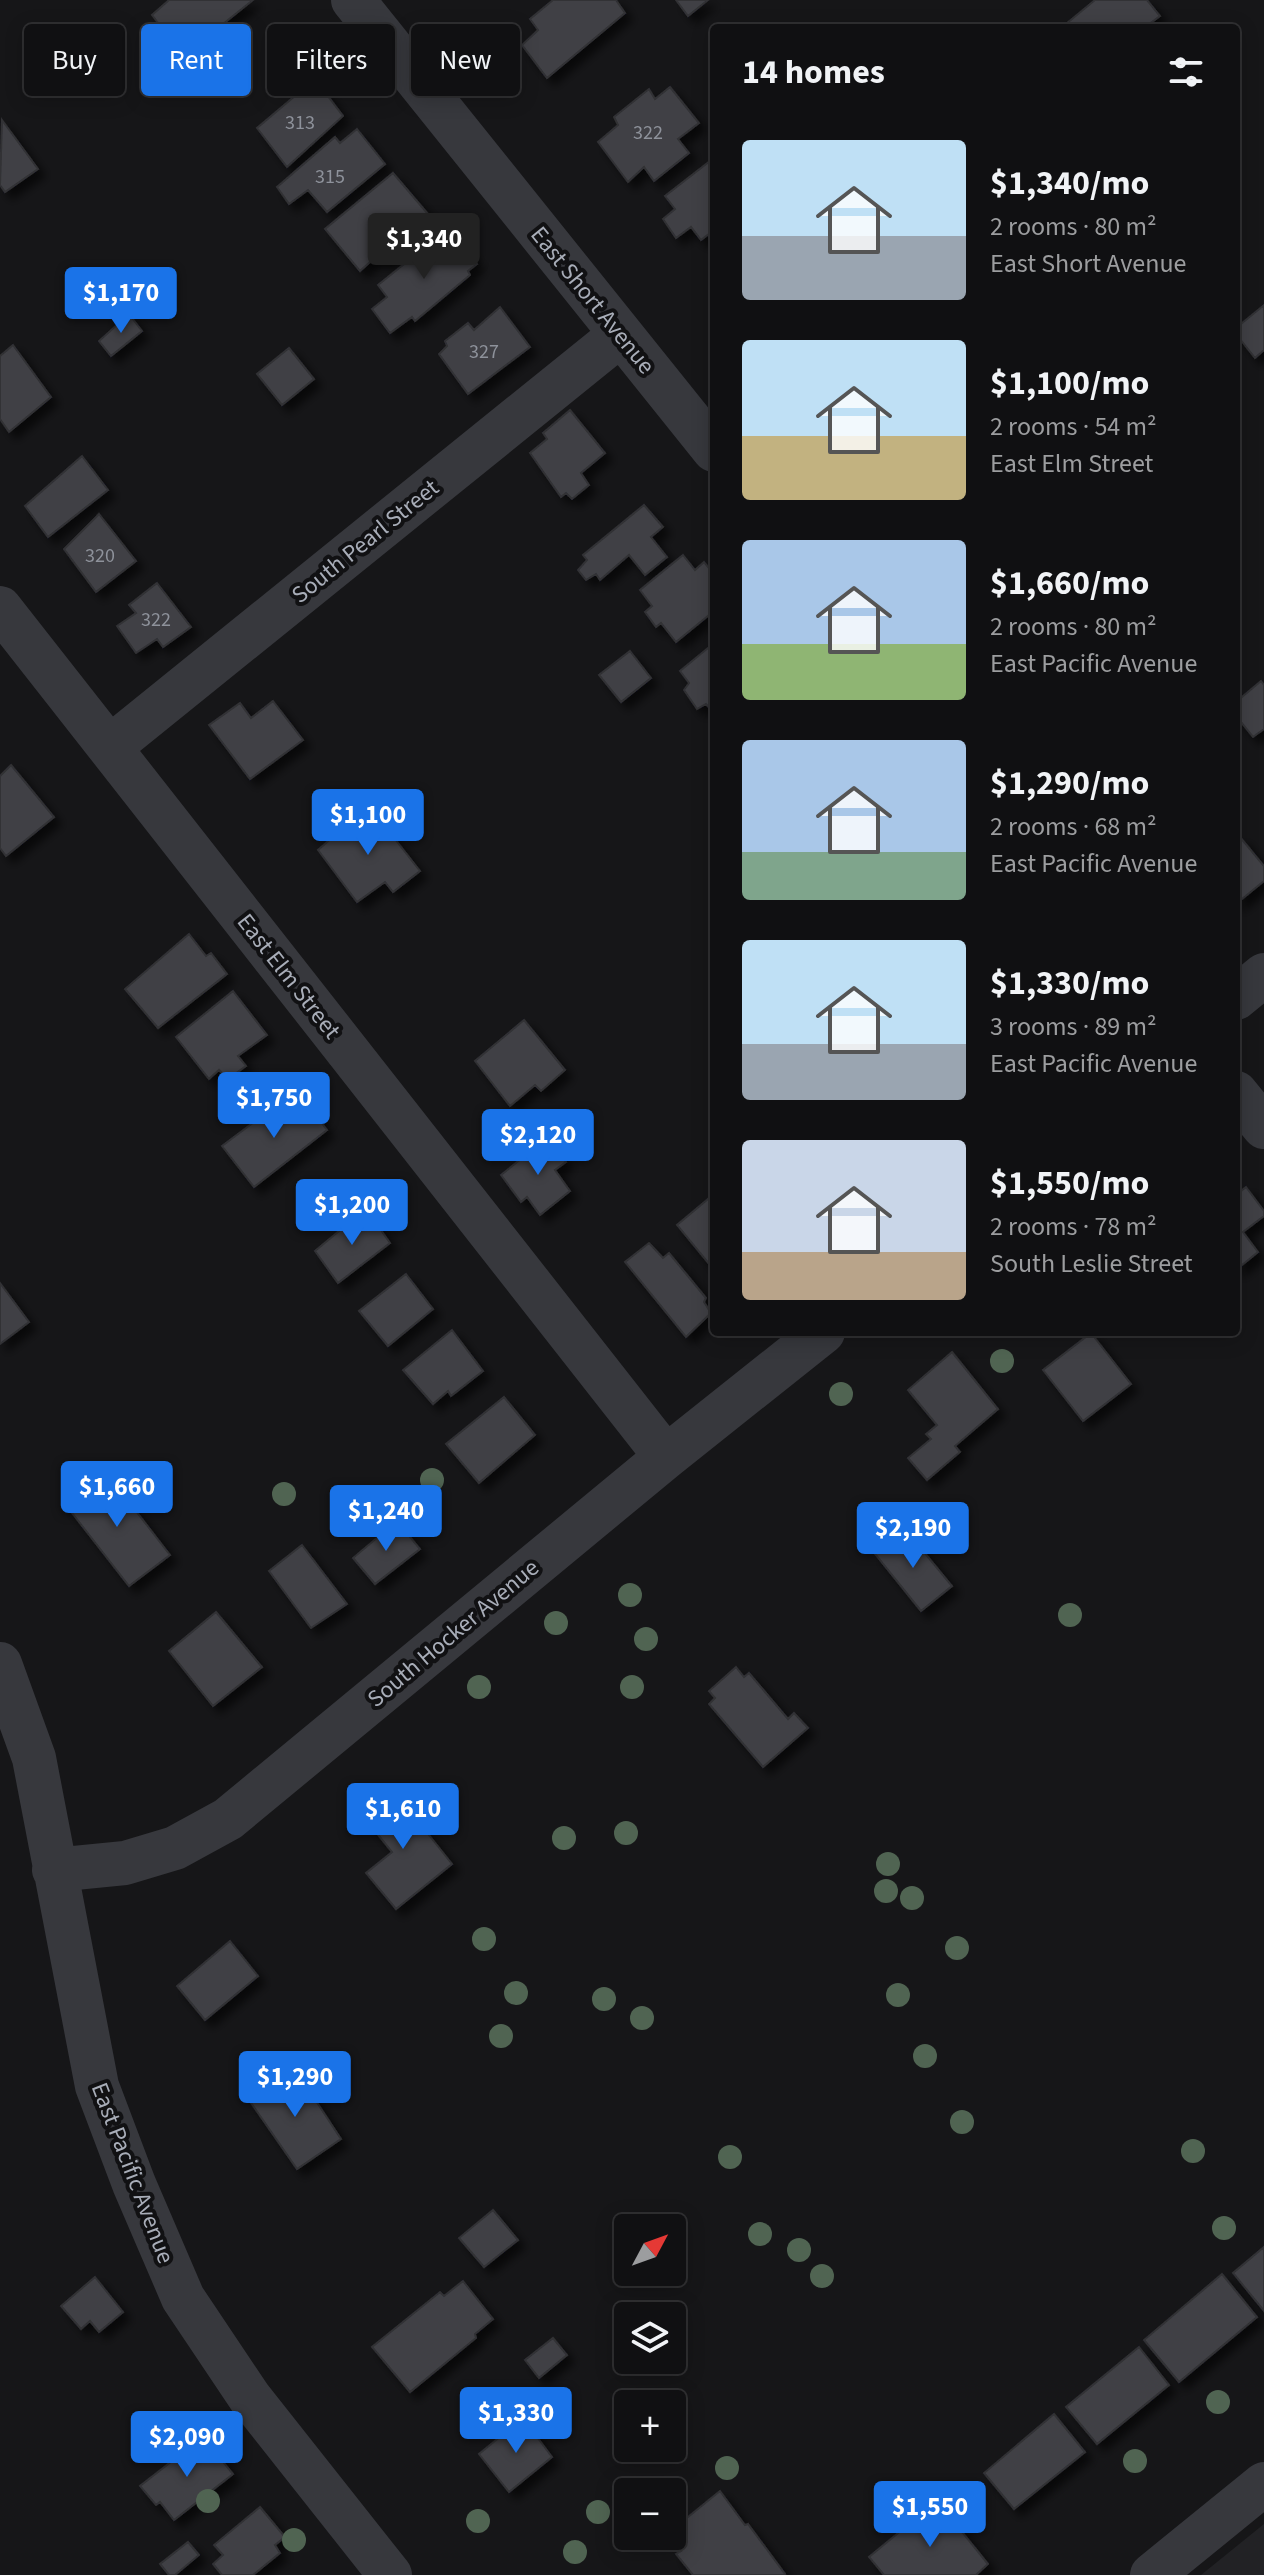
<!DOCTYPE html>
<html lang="en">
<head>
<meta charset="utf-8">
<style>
  body { margin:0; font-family:"Source Sans 3",sans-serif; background:#19191b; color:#f1f3f6; height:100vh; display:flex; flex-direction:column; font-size:30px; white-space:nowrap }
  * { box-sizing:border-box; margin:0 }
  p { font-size:26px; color:#9c9d9f }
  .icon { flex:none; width:44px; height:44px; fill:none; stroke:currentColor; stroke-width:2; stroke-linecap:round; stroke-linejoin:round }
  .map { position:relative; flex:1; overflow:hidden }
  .details { position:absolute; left:710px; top:24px; width:530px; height:1312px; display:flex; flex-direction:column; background:#101012; border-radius:8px; box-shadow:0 4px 20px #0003,0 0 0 2px #303032 }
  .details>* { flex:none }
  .banner { position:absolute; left:24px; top:24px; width:566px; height:72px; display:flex; gap:16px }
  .needle { width:52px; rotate:49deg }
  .buttons { position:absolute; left:614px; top:2214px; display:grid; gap:16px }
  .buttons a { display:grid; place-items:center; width:72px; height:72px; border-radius:8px; background:#101012; box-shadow:0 4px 20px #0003,0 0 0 2px #303032; font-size:40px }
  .price { position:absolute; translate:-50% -68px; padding:0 18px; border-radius:8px; background:#1a73e8; color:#fff; font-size:26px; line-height:52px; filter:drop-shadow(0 2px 4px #0008) }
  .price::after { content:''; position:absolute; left:50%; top:48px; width:24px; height:18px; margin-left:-12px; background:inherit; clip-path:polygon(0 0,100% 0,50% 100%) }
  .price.current { background:#222; color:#fff }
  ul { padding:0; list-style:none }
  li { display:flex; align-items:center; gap:24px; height:200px; padding:0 32px }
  li span { display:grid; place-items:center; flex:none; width:224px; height:160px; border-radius:8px; color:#555 }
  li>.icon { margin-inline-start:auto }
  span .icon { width:96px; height:96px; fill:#fffc; stroke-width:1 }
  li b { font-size:34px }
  h2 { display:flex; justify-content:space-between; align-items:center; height:96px; padding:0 32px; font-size:34px }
  .pill { padding:0 28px; border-radius:8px; background:#101012; box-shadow:0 4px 20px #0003,0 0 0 2px #303032; font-size:28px; line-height:72px }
  .pill.current { background:#1a73e8; color:#fff }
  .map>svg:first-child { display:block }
</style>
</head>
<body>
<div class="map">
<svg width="1264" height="2575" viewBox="0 0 1264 2575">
  <defs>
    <filter id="shadow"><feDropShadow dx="7" dy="7" stdDeviation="4" flood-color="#0009"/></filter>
  </defs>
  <rect width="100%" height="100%" fill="#161618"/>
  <path fill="#222225" d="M1264 2524V2575H1201Z"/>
  <path fill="#404145" stroke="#303034" stroke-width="2" filter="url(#shadow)" d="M169 0H253L183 56 152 15Z
    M553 0H616L625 13 547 78 522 45 538 30 530 19Z
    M676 0H708L688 16Z
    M1095 0H1147L1160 16 1144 28H1061Z
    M315 79 343 116 287 167 257 128Z
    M670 87 699 123 678 139 689 153 654 181 644 167 628 182 598 142 618 125 614 117 649 89 655 99Z
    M2 120 38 169 5 192 0 185Z
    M357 129 385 164 327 212 308 190 289 204 277 187 335 137 340 143Z
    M710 161 714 167V230L701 240 691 227 676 238 663 219 675 209 665 196Z
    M393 173 428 214 399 238 405 246 384 262 378 255 360 271 325 229Z
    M453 232 477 264 468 271 470 275 415 321 412 317 390 333 372 309 387 297 378 285 439 236 443 239Z
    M1264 305V350L1255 358 1236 334V328Z
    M500 307 530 347 468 394 439 354 447 346 445 341 468 323 474 330Z
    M129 314 142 331 111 356 99 341Z
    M13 345 51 397 9 432 0 419V356Z
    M289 348 314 379 282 405 257 374Z
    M570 410 605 453 581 473 589 485 572 499 566 493 561 497 530 453 547 439 543 433Z
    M82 456 108 490 48 537 25 506Z
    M644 505 663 527 651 537 667 557 645 575 629 555 600 580 596 574 586 580 578 570 587 560 583 555Z
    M99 514 136 561 96 592 64 549Z
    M683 555 695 570 704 562 714 574V589L710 592 714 597V611L676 642 661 623 656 627 645 612 652 606 640 590Z
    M157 583 191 627 163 647 157 639 136 653 117 626 136 613 129 605Z
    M714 643V713L706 704 697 709 684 690 689 683 680 671Z
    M630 651 651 678 621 702 599 675Z
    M1261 681 1264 685V729L1253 737 1236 716V702Z
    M273 701 303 740 250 779 209 725 240 703 251 718Z
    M11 765 54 817 6 856 0 848V776Z
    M373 811 420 871 393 892 385 882 357 902 318 850 359 814 364 819Z
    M1240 837 1264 866V881L1236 904V840Z
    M189 934 206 956 211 953 227 974 158 1028 125 989Z
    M233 991 267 1035 238 1056 246 1066 228 1079 219 1070 209 1079 176 1037Z
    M524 1020 565 1070 541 1091 535 1085 510 1106 475 1061Z
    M286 1098 297 1111 306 1102 327 1130 254 1187 222 1146Z
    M547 1138 566 1162 555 1170 570 1191 540 1215 527 1197 521 1202 501 1175Z
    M1246 1187 1264 1211V1216L1243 1232 1258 1252 1236 1270V1195Z
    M714 1194V1270L677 1225Z
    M369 1213 390 1243 338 1283 315 1251 356 1217 360 1219Z
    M649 1243 663 1258 669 1253 706 1298 704 1302 711 1313 686 1337 625 1262Z
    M406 1274 433 1309 388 1346 359 1311Z
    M0 1283 29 1322 0 1344Z
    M452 1330 483 1371 451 1396 448 1391 433 1404 403 1370Z
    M1091 1333 1131 1384 1083 1421 1043 1370Z
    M952 1352 998 1409 955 1446 960 1452 927 1480 908 1458 931 1439 926 1434 937 1425 908 1390Z
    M504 1397 535 1435 479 1483 446 1444Z
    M105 1471 170 1555 129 1586 65 1504Z
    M397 1521 420 1549 375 1584 353 1558Z
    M905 1529 952 1586 921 1611 875 1554Z
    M302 1545 347 1604 311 1628 269 1571Z
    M216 1612 262 1667 213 1706 169 1651Z
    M736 1667 744 1677 749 1673 788 1719 794 1713 808 1728 763 1767 709 1704 715 1698 709 1691Z
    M390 1786 452 1864 396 1909 366 1873 392 1852 367 1821 376 1814 368 1804Z
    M230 1941 258 1976 205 2020 177 1986Z
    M295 2069 341 2139 297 2169 249 2100Z
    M493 2210 518 2240 484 2267 459 2238Z
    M1264 2247V2311L1233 2273Z
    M1222 2274 1257 2317 1179 2382 1144 2340Z
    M95 2277 123 2312 99 2332 90 2321 81 2329 61 2306Z
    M463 2281 493 2319 475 2334 476 2338 410 2392 372 2347 440 2292 444 2296Z
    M553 2338 567 2355 539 2378 525 2360Z
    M1139 2347 1169 2385 1097 2444 1066 2407Z
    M1054 2414 1085 2452 1014 2509 984 2473Z
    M523 2418 552 2457 509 2492 479 2454Z
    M203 2437 233 2474 174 2520 160 2502 156 2505 140 2486Z
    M720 2491 745 2525 748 2524 785 2574 783 2575H693L676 2554 681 2551 668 2536H672V2530Z
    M937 2501 988 2564 976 2575H884L869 2557Z
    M260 2507 285 2537 275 2545 280 2553 253 2575H222L213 2564 223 2555 214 2545Z
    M188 2542 199 2555 175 2575H169L160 2564Z"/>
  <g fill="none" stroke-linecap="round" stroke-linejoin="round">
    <path stroke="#37383d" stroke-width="44" d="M353 0 714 450
      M0 608 666 1457
      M110 747 620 335
      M1236 998 1264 975
      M1236 1093 1264 1127
      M0 1664 34 1758 97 2086 134 2184 183 2298 250 2398 390 2575
      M54 1870 125 1863 175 1848 228 1819 666 1457 823 1332
      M1152 2575 1264 2484"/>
  </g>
  <g fill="#506452">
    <circle cx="1002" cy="1361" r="12"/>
    <circle cx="841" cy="1394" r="12"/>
    <circle cx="432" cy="1480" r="12"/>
    <circle cx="284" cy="1494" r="12"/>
    <circle cx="630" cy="1595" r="12"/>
    <circle cx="1070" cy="1615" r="12"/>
    <circle cx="556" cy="1623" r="12"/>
    <circle cx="646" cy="1639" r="12"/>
    <circle cx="479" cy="1687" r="12"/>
    <circle cx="632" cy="1687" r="12"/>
    <circle cx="626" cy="1833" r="12"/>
    <circle cx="564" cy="1838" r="12"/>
    <circle cx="888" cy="1864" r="12"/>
    <circle cx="886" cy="1891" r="12"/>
    <circle cx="912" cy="1898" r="12"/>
    <circle cx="484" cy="1939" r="12"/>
    <circle cx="957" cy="1948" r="12"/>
    <circle cx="516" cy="1993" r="12"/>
    <circle cx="898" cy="1995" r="12"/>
    <circle cx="604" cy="1999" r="12"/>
    <circle cx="642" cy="2018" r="12"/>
    <circle cx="501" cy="2036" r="12"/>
    <circle cx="925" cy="2056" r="12"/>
    <circle cx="962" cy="2122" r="12"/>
    <circle cx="1193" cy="2151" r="12"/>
    <circle cx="730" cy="2157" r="12"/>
    <circle cx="1224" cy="2228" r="12"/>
    <circle cx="760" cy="2234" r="12"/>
    <circle cx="799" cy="2250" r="12"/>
    <circle cx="822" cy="2276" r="12"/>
    <circle cx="1218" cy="2402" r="12"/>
    <circle cx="1135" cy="2461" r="12"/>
    <circle cx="727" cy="2468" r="12"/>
    <circle cx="208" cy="2501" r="12"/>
    <circle cx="598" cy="2512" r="12"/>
    <circle cx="478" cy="2521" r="12"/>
    <circle cx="294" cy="2540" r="12"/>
    <circle cx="575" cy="2552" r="12"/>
  </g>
  <g text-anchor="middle" stroke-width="8" stroke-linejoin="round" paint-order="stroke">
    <g font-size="20" fill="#8e929b">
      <text x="300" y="129">313</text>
      <text x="648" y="139">322</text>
      <text x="330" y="183">315</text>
      <text x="484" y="358">327</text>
      <text x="100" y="562">320</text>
      <text x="156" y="626">322</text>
    </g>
    <g font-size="24" fill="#a8adb8" stroke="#111113">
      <text transform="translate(593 300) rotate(51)" y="8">East Short Avenue</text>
      <text transform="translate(365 541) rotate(-39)" y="8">South Pearl Street</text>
      <text transform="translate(289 976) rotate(52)" y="8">East Elm Street</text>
      <text transform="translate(453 1633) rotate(-40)" y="8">South Hocker Avenue</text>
      <text transform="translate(133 2173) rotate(69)" y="8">East Pacific Avenue</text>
    </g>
  </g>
</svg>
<div class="buttons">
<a><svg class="needle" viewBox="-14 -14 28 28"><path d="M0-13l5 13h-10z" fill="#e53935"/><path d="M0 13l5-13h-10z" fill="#9c9d9f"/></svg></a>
<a><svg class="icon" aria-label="layers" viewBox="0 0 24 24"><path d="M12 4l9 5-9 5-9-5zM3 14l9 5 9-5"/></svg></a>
<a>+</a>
<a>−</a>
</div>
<b class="price current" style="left:424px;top:281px">$1,340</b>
<b class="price" style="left:121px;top:335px">$1,170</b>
<b class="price" style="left:368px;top:857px">$1,100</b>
<b class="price" style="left:274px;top:1140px">$1,750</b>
<b class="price" style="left:538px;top:1177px">$2,120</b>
<b class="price" style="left:352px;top:1247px">$1,200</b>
<b class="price" style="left:117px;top:1529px">$1,660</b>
<b class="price" style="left:386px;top:1553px">$1,240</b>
<b class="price" style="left:913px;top:1570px">$2,190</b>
<b class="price" style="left:403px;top:1851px">$1,610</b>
<b class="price" style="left:295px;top:2119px">$1,290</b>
<b class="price" style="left:516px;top:2455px">$1,330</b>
<b class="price" style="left:187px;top:2479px">$2,090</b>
<b class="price" style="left:930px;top:2549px">$1,550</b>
<div class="banner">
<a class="pill">Buy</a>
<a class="pill current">Rent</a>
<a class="pill">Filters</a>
<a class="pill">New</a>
</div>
<section class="details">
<h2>14 homes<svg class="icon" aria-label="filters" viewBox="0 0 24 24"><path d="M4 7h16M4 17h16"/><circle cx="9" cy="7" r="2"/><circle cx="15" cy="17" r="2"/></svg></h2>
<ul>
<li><span style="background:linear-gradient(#bfe0f5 60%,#9aa5b1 0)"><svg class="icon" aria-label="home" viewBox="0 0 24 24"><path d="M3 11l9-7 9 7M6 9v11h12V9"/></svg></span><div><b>$1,340/mo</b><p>2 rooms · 80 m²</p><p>East Short Avenue</p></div></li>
<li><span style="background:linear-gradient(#bfe0f5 60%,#c2b280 0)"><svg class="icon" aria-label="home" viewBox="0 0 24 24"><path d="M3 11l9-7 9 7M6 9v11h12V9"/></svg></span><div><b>$1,100/mo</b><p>2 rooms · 54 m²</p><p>East Elm Street</p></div></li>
<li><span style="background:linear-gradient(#a9c7e8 65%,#8fb573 0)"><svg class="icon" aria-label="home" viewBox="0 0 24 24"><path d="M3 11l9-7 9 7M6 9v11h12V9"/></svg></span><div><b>$1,660/mo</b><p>2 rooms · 80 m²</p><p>East Pacific Avenue</p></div></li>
<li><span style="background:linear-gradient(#a9c7e8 70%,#7fa58c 0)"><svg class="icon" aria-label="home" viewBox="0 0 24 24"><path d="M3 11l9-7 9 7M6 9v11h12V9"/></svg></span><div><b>$1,290/mo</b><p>2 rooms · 68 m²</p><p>East Pacific Avenue</p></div></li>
<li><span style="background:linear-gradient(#bfe0f5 65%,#9aa5b1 0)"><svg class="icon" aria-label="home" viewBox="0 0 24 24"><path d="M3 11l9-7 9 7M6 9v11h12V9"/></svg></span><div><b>$1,330/mo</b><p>3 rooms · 89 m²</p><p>East Pacific Avenue</p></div></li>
<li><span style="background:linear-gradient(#c9d6e8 70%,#b9a48a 0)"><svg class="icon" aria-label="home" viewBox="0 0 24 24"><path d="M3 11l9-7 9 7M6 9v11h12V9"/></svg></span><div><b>$1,550/mo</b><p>2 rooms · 78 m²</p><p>South Leslie Street</p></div></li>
</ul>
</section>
</div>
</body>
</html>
